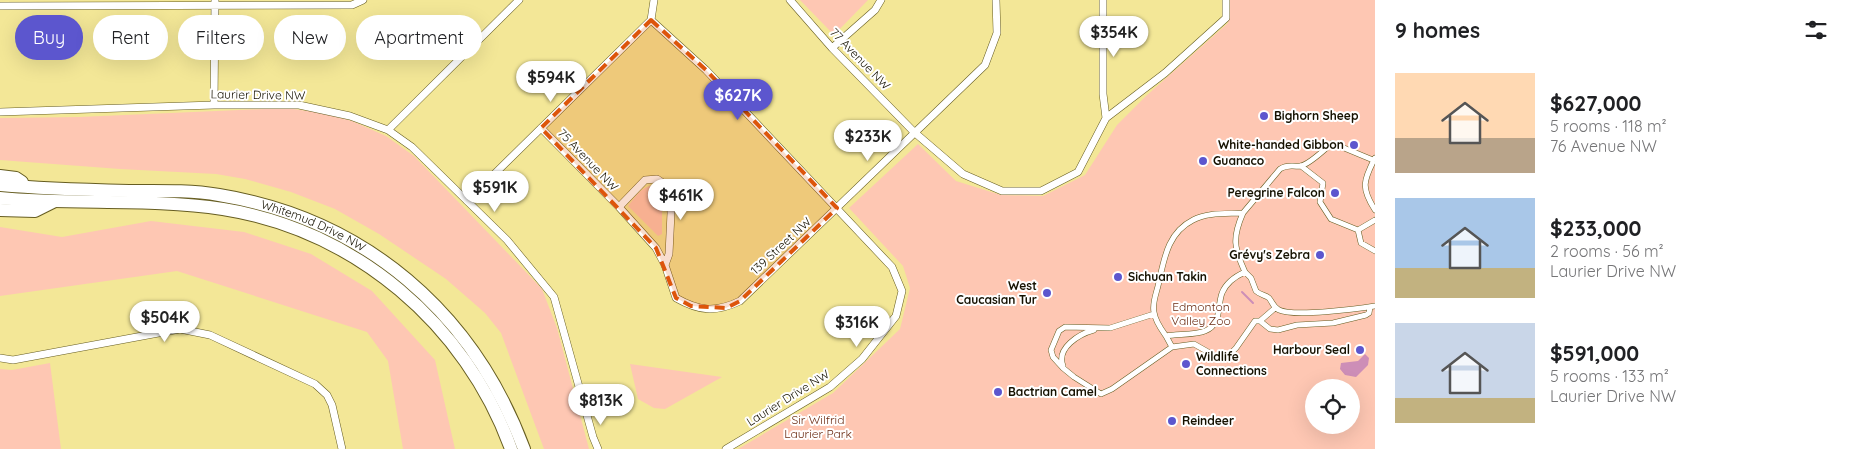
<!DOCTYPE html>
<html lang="en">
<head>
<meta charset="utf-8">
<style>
  body { margin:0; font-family:Quicksand,sans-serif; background:#f2f2f2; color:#202124; height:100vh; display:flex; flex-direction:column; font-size:19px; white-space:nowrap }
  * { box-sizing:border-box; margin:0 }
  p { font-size:16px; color:#757577 }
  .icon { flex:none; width:28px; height:28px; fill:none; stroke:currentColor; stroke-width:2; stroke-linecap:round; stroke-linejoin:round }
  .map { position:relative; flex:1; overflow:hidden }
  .side { display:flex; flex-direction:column; background:#fff; width:475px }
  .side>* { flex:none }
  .guide { position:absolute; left:15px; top:15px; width:475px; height:45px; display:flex; gap:10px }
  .tools { position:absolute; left:1305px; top:379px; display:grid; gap:10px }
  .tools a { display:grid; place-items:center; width:55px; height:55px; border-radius:50%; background:#fff; box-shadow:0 5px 20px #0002; font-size:25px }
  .price { position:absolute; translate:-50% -42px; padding:0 11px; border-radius:18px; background:#fff; color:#222; font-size:16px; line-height:32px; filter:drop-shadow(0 1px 2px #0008) }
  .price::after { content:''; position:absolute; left:50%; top:30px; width:15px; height:11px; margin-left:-8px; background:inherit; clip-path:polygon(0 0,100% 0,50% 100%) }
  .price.on { background:#5c56ce; color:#fff }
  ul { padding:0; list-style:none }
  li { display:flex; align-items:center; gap:15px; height:125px; padding:0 20px }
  li span { display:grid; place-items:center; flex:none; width:140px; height:100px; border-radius:0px; color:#555 }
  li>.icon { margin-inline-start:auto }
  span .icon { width:60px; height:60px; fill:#fffc; stroke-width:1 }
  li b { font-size:21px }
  h2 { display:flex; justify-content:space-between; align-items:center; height:60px; padding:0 20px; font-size:21px }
  .tag { padding:0 18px; border-radius:22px; background:#fff; box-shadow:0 5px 20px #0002; font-size:18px; line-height:45px }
  .tag.on { background:#5c56ce; color:#fff }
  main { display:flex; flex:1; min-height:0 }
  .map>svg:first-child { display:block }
</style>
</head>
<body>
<main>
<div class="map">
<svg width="1375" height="449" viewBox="0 0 1375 449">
  <rect width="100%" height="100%" fill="#f3e797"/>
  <path fill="#fec7b3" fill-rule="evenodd" d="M800 0H868L834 35Z
    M1229 0H1375V449H738L833 393 900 329 910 288 903 266 849 208 918 144 956 181 1001 195 1043 196 1085 175 1117 125 1146 96 1228 23ZM1314 388H1351V425H1314Z
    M286 108 322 113 352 121 386 136 414 156 525 271 542 289 557 328 589 449H544L501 333 485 313 446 279 379 234 335 209 291 192 245 179 216 174 120 169 0 160V118L79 117Z
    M656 185 662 192V234L658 236 628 206C637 195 641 186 656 185Z
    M151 221 244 232 311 254 372 291 435 360 455 449H403L388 361 367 332 177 271 0 296V227L62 237Z
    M50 363 61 449H0V369L12 370Z
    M630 364 722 377 665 409 654 408 638 399Z"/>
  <path fill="#cd8eb7" d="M1365 354 1369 358 1368 365 1356 377 1345 375 1340 369 1341 363 1358 361Z"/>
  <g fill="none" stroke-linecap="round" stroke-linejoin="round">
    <path stroke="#cd8eb7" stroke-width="2" d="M1242 292 1253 303"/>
    <defs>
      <path id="pedestrian" d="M1375 158C1363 181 1361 188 1375 210
        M1301 166 1323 183 1320 202 1331 219 1358 230 1361 243 1375 251
        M1243 213C1232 238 1234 248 1245 272
        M1358 230 1375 220
        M1370 307 1369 313 1366 315 1333 323 1297 325 1278 330 1270 329 1260 321H1255L1236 348 1227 357H1217L1194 344 1172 347 1166 336C1177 334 1196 335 1205 331 1222 324 1217 307 1222 293 1226 283 1236 276 1245 272L1251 278 1256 291C1260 295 1266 295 1269 298 1273 303 1273 307 1279 310 1294 317 1357 309 1375 306
        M1154 314 1110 328 1065 327 1059 331 1051 350 1053 357 1063 368 1074 377 1101 394 1112 389 1172 347
        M1260 321 1275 308
        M1166 336C1161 329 1155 321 1154 312 1152 304 1156 294 1158 286 1164 260 1167 233 1193 220 1208 212 1227 214 1243 213L1280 169C1288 164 1292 167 1300 166 1309 165 1325 149 1332 143L1373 160
        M1063 366C1056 348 1079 334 1094 330"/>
      <path id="minor" d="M790 0 832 48 914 132 963 174 1002 191H1041L1078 172 1106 118 1165 73 1226 18V0
        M1103 0V94L1106 118
        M0 6 352 5 363 0
        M651 20 706 70 892 267 902 291 896 316 862 359 830 387 726 449
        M651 20 654 0
        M832 48 875 10 881 0
        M214 105 215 0
        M0 112 214 105H299L350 116 388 130 412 147 507 240 554 297 593 437 598 449
        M541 128 619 207 656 248 665 265
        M388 130 519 0
        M467 201 651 20
        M619 207 645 180 657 179 666 185 670 196 671 213 669 254 665 265 676 298C699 311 715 313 740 301L985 65 997 33 996 0
        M0 358 13 360 180 329 210 335 315 384 327 395 332 405 342 449"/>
      <g id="motorway">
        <path d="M0 176 16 178 22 182"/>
        <path id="s1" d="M0 185C43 189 86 190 129 191 159 191 190 190 219 195 365 219 473 312 524 449"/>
        <path d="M0 198C73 205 151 198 223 209 355 230 466 324 511 449"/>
        <path d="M0 210 35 211 53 202"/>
      </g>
    </defs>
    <use href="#pedestrian" stroke="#665d21" stroke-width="6"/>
    <use href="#minor" stroke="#665d21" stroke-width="8"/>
    <use href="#motorway" stroke="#665d21" stroke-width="14"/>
    <use href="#pedestrian" stroke="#fff" stroke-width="5"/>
    <use href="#minor" stroke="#fff" stroke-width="7"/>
    <use href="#motorway" stroke="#fff" stroke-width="12"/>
  </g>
  <path fill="#dd550b" fill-opacity="0.2" stroke="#dd550b" stroke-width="4" stroke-dasharray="10 6" stroke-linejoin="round" d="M651 20 706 70 837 208 740 301 726 308 691 306 676 298 656 248 541 128Z"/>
  <g fill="#5c56ce" stroke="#fff" stroke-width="2">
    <circle cx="1264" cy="116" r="5"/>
    <circle cx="1354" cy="145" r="5"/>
    <circle cx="1203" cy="161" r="5"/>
    <circle cx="1335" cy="193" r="5"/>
    <circle cx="1320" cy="255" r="5"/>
    <circle cx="1118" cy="277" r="5"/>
    <circle cx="1047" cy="293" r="5"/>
    <circle cx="1360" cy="350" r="5"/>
    <circle cx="1186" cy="364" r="5"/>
    <circle cx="998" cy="392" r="5"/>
    <circle cx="1172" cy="421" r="5"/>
  </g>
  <g text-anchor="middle" stroke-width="4" stroke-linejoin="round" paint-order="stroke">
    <g font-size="12" fill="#151100" stroke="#fff">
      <text transform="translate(860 59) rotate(46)" y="4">77 Avenue NW</text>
      <text transform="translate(258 95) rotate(1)" y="4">Laurier Drive NW</text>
      <text transform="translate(588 160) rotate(46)" y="4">75 Avenue NW</text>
      <text dy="4" stroke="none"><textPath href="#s1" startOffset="319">Whitemud Drive NW</textPath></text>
      <text transform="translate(781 246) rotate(-43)" y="4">139 Street NW</text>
      <text transform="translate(788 398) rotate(-32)" y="4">Laurier Drive NW</text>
    </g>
    <g font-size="12" font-weight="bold" fill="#151100" stroke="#fff" text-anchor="start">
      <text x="1274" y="120">Bighorn Sheep</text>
      <text x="1344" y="149" text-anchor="end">White-handed Gibbon</text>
      <text x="1213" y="165">Guanaco</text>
      <text x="1325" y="197" text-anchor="end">Peregrine Falcon</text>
      <text x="1310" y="259" text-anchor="end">Grévy's Zebra</text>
      <text x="1128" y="281">Sichuan Takin</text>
      <text x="1037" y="290" text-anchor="end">West<tspan x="1037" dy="14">Caucasian Tur</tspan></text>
      <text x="1350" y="354" text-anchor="end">Harbour Seal</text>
      <text x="1196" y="361">Wildlife<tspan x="1196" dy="14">Connections</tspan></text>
      <text x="1008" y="396">Bactrian Camel</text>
      <text x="1182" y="425">Reindeer</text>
    </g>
    <g font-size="12" fill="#6c2c13" stroke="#fff">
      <text x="1201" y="311">Edmonton<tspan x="1201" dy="14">Valley Zoo</tspan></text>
      <text x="818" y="424">Sir Wilfrid<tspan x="818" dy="14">Laurier Park</tspan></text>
    </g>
  </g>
</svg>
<div class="tools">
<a><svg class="icon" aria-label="locate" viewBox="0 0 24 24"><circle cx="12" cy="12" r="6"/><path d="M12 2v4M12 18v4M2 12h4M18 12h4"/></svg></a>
</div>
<b class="price" style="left:1114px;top:58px">$354K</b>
<b class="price" style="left:551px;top:103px">$594K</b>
<b class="price on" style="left:738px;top:121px">$627K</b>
<b class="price" style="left:868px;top:162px">$233K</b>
<b class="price" style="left:495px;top:213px">$591K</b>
<b class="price" style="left:681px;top:221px">$461K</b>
<b class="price" style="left:165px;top:343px">$504K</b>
<b class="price" style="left:857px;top:348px">$316K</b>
<b class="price" style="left:601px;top:426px">$813K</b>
<div class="guide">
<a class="tag on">Buy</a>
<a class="tag">Rent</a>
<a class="tag">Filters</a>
<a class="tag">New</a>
<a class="tag">Apartment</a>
</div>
</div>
<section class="side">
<h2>9 homes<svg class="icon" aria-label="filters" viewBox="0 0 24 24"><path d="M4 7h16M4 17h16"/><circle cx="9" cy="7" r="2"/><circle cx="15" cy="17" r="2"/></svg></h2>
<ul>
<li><span style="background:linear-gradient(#ffd9b3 65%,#b9a48a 0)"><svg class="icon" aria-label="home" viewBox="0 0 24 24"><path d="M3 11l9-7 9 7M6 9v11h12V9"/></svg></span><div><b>$627,000</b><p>5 rooms · 118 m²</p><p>76 Avenue NW</p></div></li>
<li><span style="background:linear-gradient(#a9c7e8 70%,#c2b280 0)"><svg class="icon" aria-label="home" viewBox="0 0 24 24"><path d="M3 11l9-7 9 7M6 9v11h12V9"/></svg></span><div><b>$233,000</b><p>2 rooms · 56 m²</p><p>Laurier Drive NW</p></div></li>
<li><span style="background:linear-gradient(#c9d6e8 75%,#c2b280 0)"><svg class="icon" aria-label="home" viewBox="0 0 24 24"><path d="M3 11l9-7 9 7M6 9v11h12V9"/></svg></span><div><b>$591,000</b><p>5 rooms · 133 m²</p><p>Laurier Drive NW</p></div></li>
</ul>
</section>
</main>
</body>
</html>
